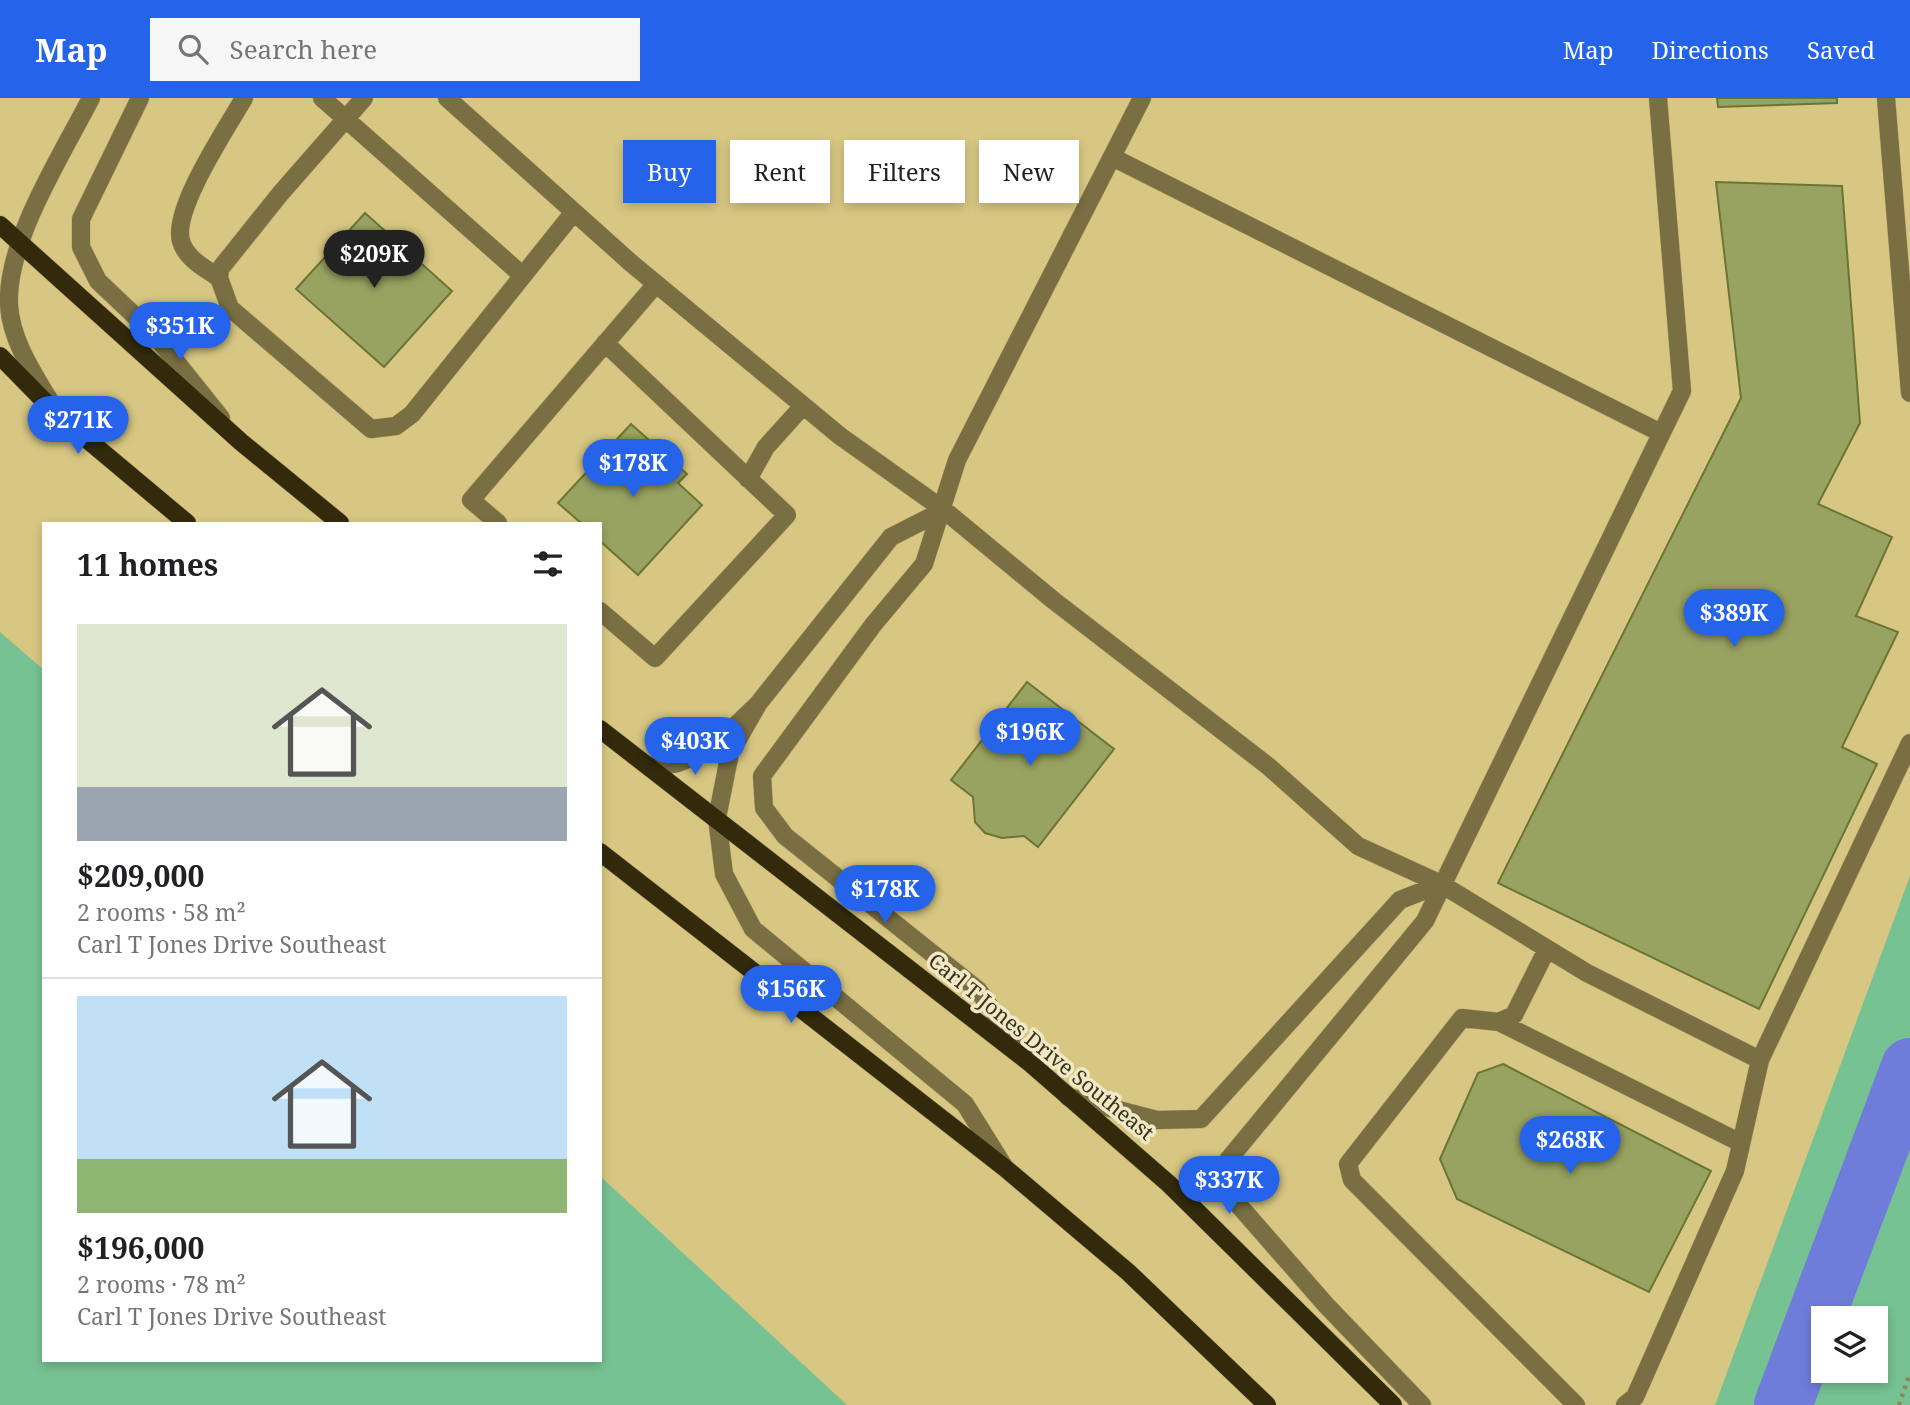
<!DOCTYPE html>
<html lang="en">
<head>
<meta charset="utf-8">
<style>
  body { margin:0; font-family:"Noto Serif",serif; background:#f6f6f6; color:#202124; height:100vh; display:flex; flex-direction:column; font-size:26px; white-space:nowrap }
  * { box-sizing:border-box; margin:0 }
  p { font-size:23px; color:#757577 }
  .icon { flex:none; width:38px; height:38px; fill:none; stroke:currentColor; stroke-width:2; stroke-linecap:round; stroke-linejoin:round }
  .map { position:relative; flex:1; overflow:hidden }
  .details { position:absolute; left:42px; top:424px; width:560px; height:840px; display:flex; flex-direction:column; background:#fff; border-radius:0px; box-shadow:0 4px 10px #0003 }
  .details>* { flex:none }
  .banner { position:absolute; left:623px; top:42px; width:665px; height:63px; display:flex; gap:14px }
  .controls { position:absolute; left:1811px; top:1208px; display:grid; gap:14px }
  .controls a { display:grid; place-items:center; width:77px; height:77px; border-radius:0px; background:#fff; box-shadow:0 4px 10px #0003; font-size:35px }
  .price { position:absolute; translate:-50% -60px; padding:0 16px; border-radius:24px; background:#2563eb; color:#fff; font-size:23px; line-height:46px; filter:drop-shadow(0 2px 4px #0008) }
  .price::after { content:''; position:absolute; left:50%; top:42px; width:21px; height:16px; margin-left:-10px; background:inherit; clip-path:polygon(0 0,100% 0,50% 100%) }
  .price.selected { background:#222; color:#fff }
  ul { padding:0; list-style:none }
  li { display:grid; align-content:center; gap:14px; height:371px; padding:0 35px }
  li+li { border-top:2px solid #e0e0e0 }
  li span { display:grid; place-items:center; height:217px; border-radius:0px; color:#555 }
  li>.icon { margin-inline-start:auto }
  span .icon { width:126px; height:126px; fill:#fffc; stroke-width:1 }
  li b { font-size:30px }
  h2 { display:flex; justify-content:space-between; align-items:center; height:84px; padding:0 35px; font-size:30px }
  .tag { padding:0 24px; border-radius:0px; background:#fff; box-shadow:0 4px 10px #0003; font-size:24px; line-height:63px }
  .tag.selected { background:#2563eb; color:#fff }
  header { display:flex; align-items:center; gap:42px; box-sizing:border-box; height:98px; padding:0 35px; background:#2563eb; color:#fff }
  header strong { font-size:33px }
  nav { display:flex; gap:38px; margin-inline-start:auto; font-size:24px }
  .search { width:490px; height:63px; background:#f6f6f6; display:flex; align-items:center; gap:18px; box-sizing:border-box; padding:0 24px; border-radius:0px; color:#757577; font-size:26px }
  .map>svg:first-child { display:block }
</style>
</head>
<body>
<header>
<strong>Map</strong>
<div class="search"><svg class="icon" aria-label="search" viewBox="0 0 24 24"><circle cx="10" cy="10" r="6"/><path d="M15 15l6 6"/></svg>Search here</div>
<nav><a>Map</a><a>Directions</a><a>Saved</a></nav>
</header>
<div class="map">
<svg width="1910" height="1307" viewBox="0 0 1910 1307">
  <rect width="100%" height="100%" fill="#d8c783"/>
  <path fill="#77c293" fill-rule="evenodd" d="M0 534 44 572V1262H600V1078L847 1307H0Z
    M1910 778V1307H1715ZM1824 1220H1876V1272H1824Z"/>
  <g fill="none" stroke-linecap="round" stroke-linejoin="round">
    <path stroke="#707cda" stroke-width="58" d="M1783 1307 1910 969"/>
  </g>
  <path fill="#99a361" stroke="#6c7534" stroke-width="2" d="M1717 0H1837V5L1718 9Z
    M1716 84 1842 88 1860 325 1818 406 1892 439 1856 518 1898 534 1842 649 1877 666 1759 911 1498 785 1741 300Z
    M365 115 452 193 384 269 296 191Z
    M631 326 687 376 678 385 702 407 638 477 600 443V425H581L558 405Z
    M1027 584 1114 651 1038 749 1024 738 1002 740 985 735 975 724 973 699 951 682Z
    M1503 966 1711 1073 1649 1194 1457 1101 1440 1061 1478 975Z"/>
  <g fill="none" stroke-linecap="round" stroke-linejoin="round">
    <defs>
      <path id="minor" d="M140 0 81 121V149L98 183 154 236 221 320
        M322 0 522 177
        M364 0 280 96 220 171 219 180 230 210 371 331 396 328 412 316 574 114
        M447 0 631 165 840 338 944 412 1053 502 1268 668 1358 748 1441 786 1587 875 1760 962 1910 645
        M1886 0 1910 295
        M1112 59 1661 335
        M219 180C205 170 186 161 181 143 172 111 227 30 244 0
        M51 305C33 275 11 242 9 207 6 143 62 57 91 0
        M748 381 766 349 803 308
        M498 425 471 402 656 186
        M600 513 655 560 787 417 605 245
        M758 606 730 655 717 720 724 776 753 831 965 1006 1003 1067
        M650 669 678 665 710 652 758 606 891 439 944 412
        M1547 851 1514 917 1499 924 1462 920 1348 1066 1352 1082 1576 1307
        M1499 924 1741 1045
        M1026 959 978 892 785 738 764 710 762 678 873 527 924 466 957 362 1142 0
        M1068 999 1157 1022 1201 1021 1400 802 1441 786
        M1422 1307 1326 1207 1228 1095V1062L1425 823 1682 293 1658 0
        M1625 1307 1635 1299 1735 1073 1760 962"/>
      <path id="major" d="M0 127 241 344 340 425
        M0 258 58 317 187 425
        M600 631 1030 965 1169 1086 1393 1307
        M600 754 1005 1070 1128 1174 1267 1307"/>
    </defs>
    <use href="#minor" stroke="#b5a66b" stroke-width="19"/>
    <use href="#major" stroke="#b5a66b" stroke-width="19"/>
    <path stroke="#928553" stroke-width="4.5" stroke-dasharray="3.5 5" stroke-linecap="butt" d="M1899 1307 1910 1275"/>
    <use href="#minor" stroke="#7a6f43" stroke-width="18"/>
    <use href="#major" stroke="#322a0b" stroke-width="18"/>
  </g>
  <g text-anchor="middle" stroke-width="7" stroke-linejoin="round" paint-order="stroke">
    <g font-size="21" fill="#393216" stroke="#f0e8c7">
      <text transform="translate(1041 949) rotate(39)" y="7">Carl T Jones Drive Southeast</text>
    </g>
  </g>
</svg>
<div class="controls">
<a><svg class="icon" aria-label="layers" viewBox="0 0 24 24"><path d="M12 4l9 5-9 5-9-5zM3 14l9 5 9-5"/></svg></a>
</div>
<b class="price selected" style="left:374px;top:192px">$209K</b>
<b class="price" style="left:180px;top:264px">$351K</b>
<b class="price" style="left:78px;top:358px">$271K</b>
<b class="price" style="left:633px;top:401px">$178K</b>
<b class="price" style="left:1734px;top:551px">$389K</b>
<b class="price" style="left:1030px;top:670px">$196K</b>
<b class="price" style="left:695px;top:679px">$403K</b>
<b class="price" style="left:885px;top:827px">$178K</b>
<b class="price" style="left:791px;top:927px">$156K</b>
<b class="price" style="left:1570px;top:1078px">$268K</b>
<b class="price" style="left:1229px;top:1118px">$337K</b>
<div class="banner">
<a class="tag selected">Buy</a>
<a class="tag">Rent</a>
<a class="tag">Filters</a>
<a class="tag">New</a>
</div>
<section class="details">
<h2>11 homes<svg class="icon" aria-label="filters" viewBox="0 0 24 24"><path d="M4 7h16M4 17h16"/><circle cx="9" cy="7" r="2"/><circle cx="15" cy="17" r="2"/></svg></h2>
<ul>
<li><span style="background:linear-gradient(#dfe7d0 75%,#9aa5b1 0)"><svg class="icon" aria-label="home" viewBox="0 0 24 24"><path d="M3 11l9-7 9 7M6 9v11h12V9"/></svg></span><div><b>$209,000</b><p>2 rooms · 58 m²</p><p>Carl T Jones Drive Southeast</p></div></li>
<li><span style="background:linear-gradient(#bfe0f5 75%,#8fb573 0)"><svg class="icon" aria-label="home" viewBox="0 0 24 24"><path d="M3 11l9-7 9 7M6 9v11h12V9"/></svg></span><div><b>$196,000</b><p>2 rooms · 78 m²</p><p>Carl T Jones Drive Southeast</p></div></li>
</ul>
</section>
</div>
</body>
</html>
